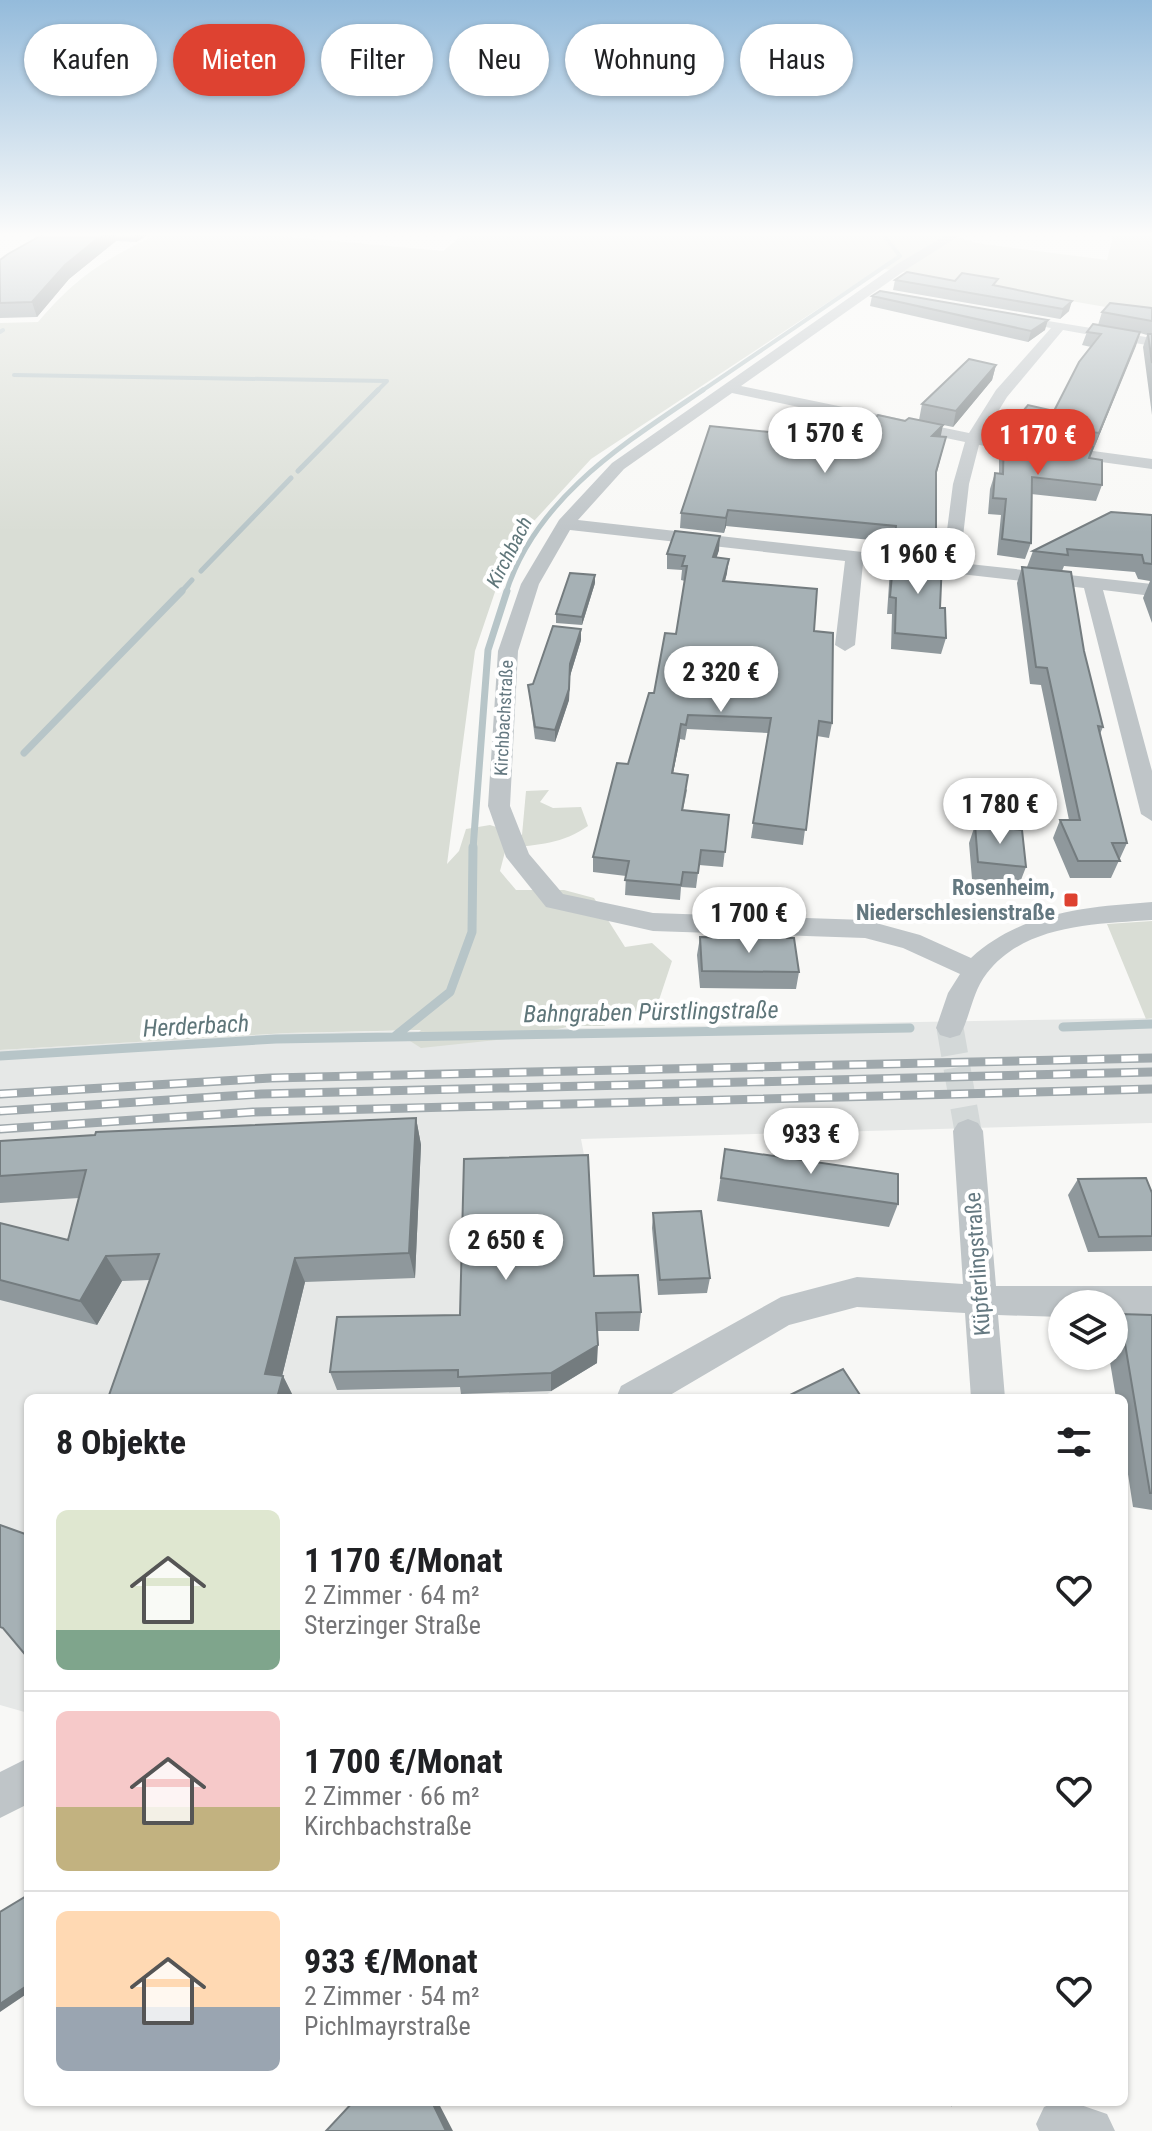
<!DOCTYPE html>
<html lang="de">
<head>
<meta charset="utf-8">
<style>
  body { margin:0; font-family:"Roboto Condensed",sans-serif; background:#f6f6f6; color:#202124; height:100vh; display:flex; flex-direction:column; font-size:30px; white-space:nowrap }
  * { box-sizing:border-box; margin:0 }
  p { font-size:26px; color:#757577 }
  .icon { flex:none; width:44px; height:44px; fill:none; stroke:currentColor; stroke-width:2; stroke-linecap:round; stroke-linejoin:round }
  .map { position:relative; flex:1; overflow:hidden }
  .side { position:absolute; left:24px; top:1394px; width:1104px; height:712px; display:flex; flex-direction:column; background:#fff; border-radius:12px; box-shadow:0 2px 6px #0004 }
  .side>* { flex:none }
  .hud { position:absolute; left:24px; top:24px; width:1104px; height:72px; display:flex; gap:16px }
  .fabs { position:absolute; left:1048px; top:1290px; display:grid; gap:16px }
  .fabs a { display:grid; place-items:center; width:80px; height:80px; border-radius:50%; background:#fff; box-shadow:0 2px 6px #0004; font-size:40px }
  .price { position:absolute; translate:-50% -68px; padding:0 18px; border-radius:28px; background:#fff; color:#222; font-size:26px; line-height:52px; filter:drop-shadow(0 2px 4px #0008) }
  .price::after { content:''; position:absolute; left:50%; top:48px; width:24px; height:18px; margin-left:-12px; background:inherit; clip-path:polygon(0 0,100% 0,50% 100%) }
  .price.active { background:#de4231; color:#fff }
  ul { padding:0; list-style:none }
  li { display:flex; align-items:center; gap:24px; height:200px; padding:0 32px }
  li+li { border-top:2px solid #e0e0e0 }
  li span { display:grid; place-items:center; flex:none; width:224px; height:160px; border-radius:12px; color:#555 }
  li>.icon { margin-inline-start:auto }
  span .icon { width:96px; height:96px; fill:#fffc; stroke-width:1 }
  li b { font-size:34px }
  h2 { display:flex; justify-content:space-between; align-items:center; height:96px; padding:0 32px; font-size:34px }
  .chip { padding:0 28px; border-radius:36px; background:#fff; box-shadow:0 2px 6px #0004; font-size:28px; line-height:72px }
  .chip.active { background:#de4231; color:#fff }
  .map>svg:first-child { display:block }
</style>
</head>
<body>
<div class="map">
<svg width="1152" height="2131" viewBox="0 0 1152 2131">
  <rect width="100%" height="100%" fill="#f8f8f6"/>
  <path fill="#e6e8e7" d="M1152 1018V1123L581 1139 588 1176 597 1363 541 1398H28V1713L0 1705V1050L288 1033Z"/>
  <path fill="#d9ddd5" d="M157 234H259L443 251 464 234H948L976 243 1107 260 1113 236 1106 234H1152V315L880 268 591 459 534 521 499 580 475 651 447 864 459 851 466 829 490 825 522 835 526 791 549 790 540 802 553 808 581 807 588 826C563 844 536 845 506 848L500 871 516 890H564L594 898 625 947 652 943 672 961 656 1009 639 1013 619 1003 605 1014V1026H573L506 1039 421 1048 410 1041 421 1030 288 1033 0 1050V323L38 322C77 276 104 260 157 234Z
    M1152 921V1018L1146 1019 1107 924Z"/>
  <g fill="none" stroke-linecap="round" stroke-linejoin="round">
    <path stroke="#b7c5c8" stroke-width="4" d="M0 332 3 330
      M14 375 387 381 376 392
      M700 392 900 256 883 234"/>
    <path stroke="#b7c5c8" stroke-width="5" d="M298 471 378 390
      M201 571 291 478
      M180 593 192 580
      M506 593C536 497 625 443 703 390"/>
    <path stroke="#b7c5c8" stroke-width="7" d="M24 753 182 591
      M473 849 488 650 507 591"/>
    <path stroke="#b7c5c8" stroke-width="9" d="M1063 1027 1152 1024
      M394 1037 450 992 472 932 473 847
      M0 1056 276 1039 910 1028"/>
    <path stroke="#d3d8d8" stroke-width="27" stroke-dasharray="27 13" stroke-linecap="butt" d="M950 1028 968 1131"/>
    <path fill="#bfc5c8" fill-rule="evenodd" d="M948 234H962L907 269 741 386 969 433 996 390 1051 328 1006 320V314L1152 338V346L1063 330 1007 397 983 436 1152 459V469L979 445 969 484 960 563 1152 584V596L1103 590 1152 771V821L1141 814 1084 588 863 563 855 645 845 651 835 645 845 561 570 530 539 584 518 651 510 806 529 854 563 894 653 913 865 920 920 935 971 958C1021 912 1086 907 1152 902V920C1096 924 1025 924 987 973 972 992 971 1015 960 1035L950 1038 940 1035 936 1028 948 993 960 974 903 948 865 938 653 931 546 907 506 857 488 806 498 651 521 584 559 520 612 463 899 263ZM732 393 965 442 953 484 943 561 578 520 624 469Z
      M968 1119 978 1123 983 1131 996 1286H1152V1316H1114V1304H1062V1317L998 1315 1005 1398H971L965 1313 857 1307 789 1325 665 1398H616L621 1386 781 1297 857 1277 963 1284 953 1131 958 1123Z
      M28 1758V1804L0 1818V1772Z
      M1055 2102H1072L1107 2114 1115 2131H1039L1036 2124 1044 2107Z"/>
    <defs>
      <path id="rail" d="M0 1094 271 1078 1152 1058
        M0 1111 261 1094 1152 1072
        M0 1129 253 1112 1152 1089"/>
    </defs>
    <use href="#rail" stroke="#9fa8ac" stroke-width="9"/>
    <use href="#rail" stroke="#fff" stroke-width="6" stroke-dasharray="17" stroke-linecap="butt"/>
  </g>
  <path fill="#8f989c" d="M44 234H150L136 242 116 241 69 279 37 317 0 318V260Z
    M895 280 955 281 996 286 1069 311 1060 319 893 290Z
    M872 296 1045 330 1028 342 870 306Z
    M1152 308V415L1143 347 1147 335 1140 333 1090 458 1102 485 1096 501 1031 494V543L1025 559 997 555 1001 515 988 514 990 489 995 473 999 474V451L1004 435 1010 436 1014 422 1054 411 1091 347 1082 345 1087 332 1098 325 1102 312Z
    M996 365 992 380 953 427 919 420 922 404Z
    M940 436 946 437 936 476V541L932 557 892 552V542L726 526 724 533 680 528 681 513 829 438Z
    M1152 515V623L1143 598 1150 581 1138 579 1135 572 1064 566 1062 571 1103 727 1100 734 1127 843 1111 878H1070L1053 838 1060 820H1069L1041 685 1030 684 1017 583 1022 567H1027L1033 551Z
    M719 550 716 558 727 573 725 581 814 631 832 723 829 738 817 736 803 845 751 838 768 733 687 729 685 740 680 739 673 773 687 790 683 810 729 815 723 867 699 865 696 888 681 887 680 900 625 895 626 876 593 872V857L676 634 685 581 681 580 682 570 667 569V554Z
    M894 553 940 608 946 638 941 654 891 649 892 614H887L890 569Z
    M595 583 582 625 556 623V614Z
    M581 640 570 676 569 700 555 742 535 739 528 685 533 684Z
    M975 825 1026 867 1019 885 972 879 969 843Z
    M700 937 799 972 796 989 700 988 697 955Z
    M416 1118 421 1145 415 1278 305 1282 282 1376H283L294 1398 150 1280 122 1281 97 1325 0 1300V1223L68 1240 79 1198 0 1203V1141Z
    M725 1149 898 1204 889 1227 717 1201Z
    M1078 1179 1152 1193V1251L1088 1252 1068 1195Z
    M653 1213 710 1278 707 1293 658 1295 652 1228Z
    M594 1276 641 1312 639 1331H597V1363L551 1391 461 1394 460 1387 337 1390 330 1372 460 1315Z
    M1120 1314 1152 1315V1510L1133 1507 1124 1448V1398H1116L1109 1356H1114V1321Z"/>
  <path fill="#747c7f" d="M103 234H114L116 241 69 279 37 317 32 302 65 265Z
    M134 234H150L136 242Z
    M1072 301 1069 311 1060 319 1063 309Z
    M1048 320 1045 330 1028 342 1031 331Z
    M1140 332 1136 346 1094 448 1099 433Z
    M996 365 992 380 953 427 956 411Z
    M943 425 940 440 932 436Z
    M728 510 726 526 724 533 726 518Z
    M720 536 719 550 712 572 713 557Z
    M729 559 727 573 721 595 723 581Z
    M595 575V583L582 625V617Z
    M581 629V640L570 676 569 700 555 742V730L570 664Z
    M681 724 680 739 670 788 672 773Z
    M416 1118 421 1145 415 1278 409 1253Z
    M106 1256 122 1281 97 1325 80 1301Z
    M295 1258 305 1282 277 1397 265 1374Z
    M598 1345 597 1363 551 1391V1373Z
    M283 1376 294 1398H277Z
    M28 1985V1993L0 2012V2004Z
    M432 2102H438L453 2131H446Z"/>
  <path fill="#a6b1b5" stroke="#747c7f" stroke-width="2" d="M44 234H103L65 265 32 302 0 303V260L8 254Z
    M907 272 955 281 962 273 998 279 993 285 1072 301 1063 309 895 280Z
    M880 291 1048 320 1031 331 872 296Z
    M1110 303 1152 308V321L1102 312Z
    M1093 324 1140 332 1099 433 1014 422 1028 405 1054 411 1079 362 1101 334 1087 332Z
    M1148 334H1152V363Z
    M969 359 996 365 956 411 922 404Z
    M878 415 905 421 909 418 943 425 932 436 946 437 936 472V541L895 537 896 526 728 510 726 518 681 513 710 426 829 438 853 416 873 421Z
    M1004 435 1093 447 1089 458 1102 460V485L1032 477 1031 543 1002 539 1006 499 993 498 995 473 1003 474Z
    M1111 512 1152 515V564L1144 563 1142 555 1067 549 1068 555 1033 551Z
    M675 531 720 536 713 557 729 559 723 581 817 589 814 631 833 633 832 723 819 721 806 830 753 823 771 718 688 715 686 725 681 724 672 773 688 775 682 810 729 815 725 852 701 850 698 873 683 872 681 885 625 880 629 861 593 857 617 763 628 764 649 693H654L665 633 676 634 687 566H682L685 556 667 554Z
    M894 553 942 561 940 608H945L946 638 895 633 896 598 890 597Z
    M1022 567 1071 572 1084 651 1103 727 1098 726 1127 843H1112L1120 861H1078L1060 820H1080L1047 668 1036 667Z
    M570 573 595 575 582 617 556 614Z
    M553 626 581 629 570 664 569 689 555 730 535 727 528 685 533 684Z
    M975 825 1022 830 1026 867 978 862Z
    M700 937 794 938 799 972 702 971Z
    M416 1118 409 1253 295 1258 265 1374 283 1376 277 1398H108L159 1254 106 1256 80 1301 0 1280V1223L68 1240 86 1170 0 1176V1141L95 1135 96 1132Z
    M725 1149 898 1174V1204L721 1178Z
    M588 1155 594 1276 638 1275 641 1312 596 1313 598 1345 551 1373 458 1377V1370L330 1372 337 1317 460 1315 464 1159Z
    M1146 1178 1152 1193V1236L1099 1237 1078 1179Z
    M701 1211 710 1278 660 1280 653 1213Z
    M1120 1314 1152 1315V1493H1150Z
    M843 1369 862 1398H784Z
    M0 1525 28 1535V1658L3 1628 0 1627Z
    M28 1895V1985L0 2004V1912Z
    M353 2102H432L446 2131H326Z
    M930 2102H951V2105Z"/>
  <linearGradient id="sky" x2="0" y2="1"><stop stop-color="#94bbdb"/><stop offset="0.44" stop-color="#fcfcfb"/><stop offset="1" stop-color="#fcfcfb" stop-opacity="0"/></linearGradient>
  <rect width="1152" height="533" fill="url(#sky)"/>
  <rect fill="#de4231" stroke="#fff" stroke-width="3" x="1063" y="892" width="16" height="16" rx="4"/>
  <g text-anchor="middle" stroke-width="8" stroke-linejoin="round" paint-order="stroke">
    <g font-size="18" fill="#647880" stroke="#fff">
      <text transform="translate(504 718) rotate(-87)" y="6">Kirchbachstraße</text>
    </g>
    <g font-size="20" font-style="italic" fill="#5f767a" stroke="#fff">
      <text transform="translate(509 552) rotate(-63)" y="7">Kirchbach</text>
    </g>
    <g font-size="22" font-weight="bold" fill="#647880" stroke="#fff" text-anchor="end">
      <text x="1055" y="895">Rosenheim,<tspan x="1055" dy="25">Niederschlesienstraße</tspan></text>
    </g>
    <g font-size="22" fill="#647880" stroke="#fff">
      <text transform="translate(977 1264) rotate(-94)" y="8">Küpferlingstraße</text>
    </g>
    <g font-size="24" font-style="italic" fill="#5f767a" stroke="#fff">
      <text transform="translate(651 1012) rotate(-1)" y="8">Bahngraben Pürstlingstraße</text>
      <text transform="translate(196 1026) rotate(-3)" y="8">Herderbach</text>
    </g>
  </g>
</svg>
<div class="fabs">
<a><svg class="icon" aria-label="layers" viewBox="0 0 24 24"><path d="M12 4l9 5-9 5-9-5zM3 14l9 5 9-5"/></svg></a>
</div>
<b class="price" style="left:825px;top:475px">1 570 €</b>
<b class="price active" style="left:1038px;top:477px">1 170 €</b>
<b class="price" style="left:918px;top:596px">1 960 €</b>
<b class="price" style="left:721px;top:714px">2 320 €</b>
<b class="price" style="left:1000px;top:846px">1 780 €</b>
<b class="price" style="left:749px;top:955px">1 700 €</b>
<b class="price" style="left:811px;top:1176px">933 €</b>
<b class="price" style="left:506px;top:1282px">2 650 €</b>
<div class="hud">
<a class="chip">Kaufen</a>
<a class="chip active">Mieten</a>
<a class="chip">Filter</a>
<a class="chip">Neu</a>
<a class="chip">Wohnung</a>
<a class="chip">Haus</a>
</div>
<section class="side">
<h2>8 Objekte<svg class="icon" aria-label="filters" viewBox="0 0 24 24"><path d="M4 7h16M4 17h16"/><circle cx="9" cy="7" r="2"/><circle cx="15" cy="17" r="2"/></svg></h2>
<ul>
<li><span style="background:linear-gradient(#dfe7d0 75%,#7fa58c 0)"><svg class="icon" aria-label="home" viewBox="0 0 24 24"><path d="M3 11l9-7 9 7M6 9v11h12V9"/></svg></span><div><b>1 170 €/Monat</b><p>2 Zimmer · 64 m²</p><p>Sterzinger Straße</p></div><svg class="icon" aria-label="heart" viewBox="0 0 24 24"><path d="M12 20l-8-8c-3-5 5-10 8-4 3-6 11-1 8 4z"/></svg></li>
<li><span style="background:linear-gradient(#f6c9c9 60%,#c2b280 0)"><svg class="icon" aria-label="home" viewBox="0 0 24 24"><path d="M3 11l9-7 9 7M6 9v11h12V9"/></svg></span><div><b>1 700 €/Monat</b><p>2 Zimmer · 66 m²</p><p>Kirchbachstraße</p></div><svg class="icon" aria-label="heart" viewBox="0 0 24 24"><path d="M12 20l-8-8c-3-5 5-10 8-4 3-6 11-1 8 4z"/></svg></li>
<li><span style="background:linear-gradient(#ffd9b3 60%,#9aa5b1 0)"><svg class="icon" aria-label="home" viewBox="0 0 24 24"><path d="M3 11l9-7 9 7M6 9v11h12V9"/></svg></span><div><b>933 €/Monat</b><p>2 Zimmer · 54 m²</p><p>Pichlmayrstraße</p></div><svg class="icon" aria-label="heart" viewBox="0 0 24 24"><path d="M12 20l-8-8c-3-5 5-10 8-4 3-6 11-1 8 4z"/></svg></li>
</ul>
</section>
</div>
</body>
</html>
